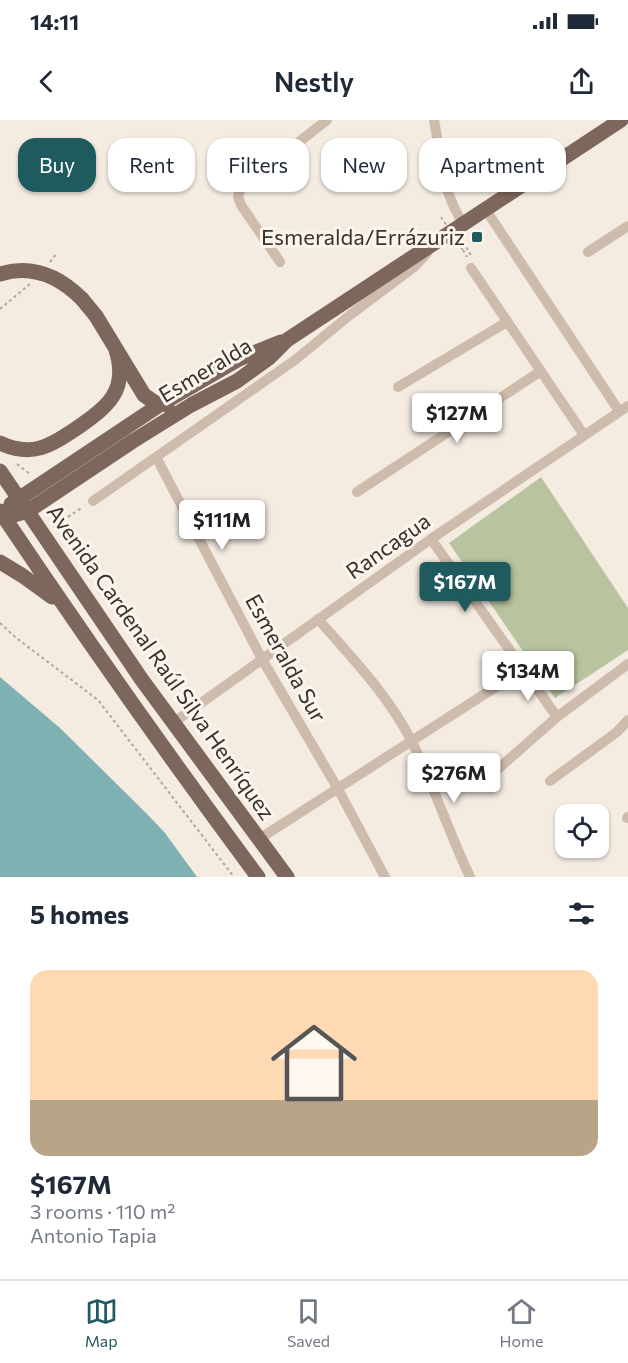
<!DOCTYPE html>
<html lang="en">
<head>
<meta charset="utf-8">
<style>
  body { margin:0; font-family:Commissioner,sans-serif; background:#f2f2f3; color:#1f2937; height:100vh; display:flex; flex-direction:column; font-size:22px; white-space:nowrap }
  * { box-sizing:border-box; margin:0 }
  p { font-size:20px; color:#747a83 }
  .icon { flex:none; width:33px; height:33px; fill:none; stroke:currentColor; stroke-width:2; stroke-linecap:round; stroke-linejoin:round }
  .map { position:relative; height:757px; overflow:hidden }
  .panel { display:flex; flex-direction:column; background:#fff; flex:1 }
  .panel>* { flex:none }
  .top-card { position:absolute; left:18px; top:18px; width:592px; height:54px; display:flex; gap:12px }
  .fabs { position:absolute; left:555px; top:684px; display:grid; gap:12px }
  .fabs a { display:grid; place-items:center; width:54px; height:54px; border-radius:12px; background:#fff; box-shadow:0 2px 4px #0004; font-size:30px }
  .price { position:absolute; translate:-50% -51px; padding:0 14px; border-radius:6px; background:#fff; color:#222; font-size:20px; line-height:39px; filter:drop-shadow(0 2px 3px #0008) }
  .price::after { content:''; position:absolute; left:50%; top:36px; width:18px; height:14px; margin-left:-9px; background:inherit; clip-path:polygon(0 0,100% 0,50% 100%) }
  .price.selected { background:#1f5a5e; color:#fff }
  ul { padding:0; list-style:none }
  li { display:grid; align-content:center; gap:12px; height:318px; padding:0 30px }
  li+li { border-top:2px solid #e0e1e3 }
  li span { display:grid; place-items:center; height:186px; border-radius:18px; color:#555 }
  li>.icon { margin-inline-start:auto }
  span .icon { width:108px; height:108px; fill:#fffc; stroke-width:1 }
  li b { font-size:26px }
  h2 { display:flex; justify-content:space-between; align-items:center; height:72px; padding:0 30px; font-size:26px }
  .pill { padding:0 21px; border-radius:18px; background:#fff; box-shadow:0 2px 4px #0004; font-size:21px; line-height:54px }
  .pill.selected { background:#1f5a5e; color:#fff }
  .status { display:flex; justify-content:space-between; align-items:center; height:42px; padding:0 30px; background:#fff; direction:ltr }
  .status svg { height:16px; fill:currentColor }
  header { display:flex; justify-content:space-between; align-items:center; height:78px; padding:0 30px; background:#fff; font-size:27px; font-weight:600 }
  .tabs { display:flex; justify-content:space-around; align-items:center; height:84px; border-top:2px solid #e0e1e3; background:#fff; font-size:16px; color:#747a83 }
  .tabs a { display:grid; justify-items:center; gap:3px }
  .tabs .selected { color:#1f5a5e }
  .map>svg:first-child { display:block }
</style>
</head>
<body>
<div class="status"><b>14:11</b><svg viewBox="0 0 49 12"><path d="M0 12V9h3v3zM5 12V6h3v6zM10 12V3h3v9zM15 12V0h3v12zM26 1h20v11H26zM47 4h2v5h-2z"/></svg></div>
<header><svg class="icon" aria-label="back" viewBox="0 0 24 24"><path d="M15 5l-7 7 7 7"/></svg>Nestly<svg class="icon" aria-label="share" viewBox="0 0 24 24"><path d="M12 15V3M7 8l5-5 5 5M5 13v7h14v-7"/></svg></header>
<div class="map">
<svg width="628" height="757" viewBox="0 0 628 757">
  <rect width="100%" height="100%" fill="#f4ebe1"/>
  <path fill="#b8c4a0" d="M541 357 628 488V530L555 578 449 423Z"/>
  <path fill="#7fb0b2" d="M0 557 60 608 148 695 165 713 197 757H0Z"/>
  <g fill="none" stroke-linecap="round" stroke-linejoin="round">
    <path stroke="#b9a596" stroke-width="2" stroke-dasharray="3 3" stroke-linecap="butt" d="M463 122 472 137
      M463 130 467 137
      M50 142 56 134
      M0 189 30 164
      M17 344 31 355
      M53 407 83 387
      M0 503 15 517 98 580 234 757"/>
    <path stroke="#cdbbac" stroke-width="10" d="M434 0C442 41 440 67 464 105
      M486 90 619 291
      M588 132 628 106
      M280 142 241 85 238 77 241 67 327 0
      M471 148 584 315
      M398 267 507 202
      M156 337 262 539 338 669 385 757
      M357 372 541 251
      M93 381 295 240 350 195 414 147 427 133
      M431 419 557 597
      M318 499C352 538 389 576 412 622 434 666 449 713 470 757
      M173 603 431 419 628 286
      M490 656 557 597 628 544
      M550 661 617 612 628 600
      M627 698 628 697
      M259 719 522 550"/>
    <path stroke="#7d675c" stroke-width="15" d="M82 179 96 196 144 275 154 282 167 285
      M0 323C32 338 50 326 77 308 107 287 129 271 116 230
      M0 351 142 560 287 757
      M11 384 161 284 239 239 281 222
      M0 391C83 515 169 637 258 757
      M3 395H14L28 391 133 321 191 285 237 261 269 238 287 220 621 0
      M0 442 23 456 52 477"/>
    <path stroke="#b9a596" stroke-width="2" stroke-dasharray="3 3" stroke-linecap="butt" d="M441 97 463 130"/>
    <path stroke="#7d675c" stroke-width="15" d="M0 154C32 144 59 156 82 179"/>
  </g>
  <rect fill="#1f5a5e" stroke="#fbf5ee" stroke-width="2" x="471" y="111" width="12" height="12" rx="3"/>
  <g text-anchor="middle" stroke-width="6" stroke-linejoin="round" paint-order="stroke">
    <g font-size="22" fill="#3b302b" stroke="#fbf5ee" text-anchor="end">
      <text x="465" y="125">Esmeralda/Errázuriz</text>
    </g>
    <g font-size="22" fill="#3b302b" stroke="#fbf5ee">
      <text transform="translate(205 250) rotate(-31)" y="8">Esmeralda</text>
      <text transform="translate(388 426) rotate(-35)" y="8">Rancagua</text>
      <text transform="translate(286 538) rotate(61)" y="8">Esmeralda Sur</text>
      <text transform="translate(161 542) rotate(55)" y="8">Avenida Cardenal Raúl Silva Henríquez</text>
    </g>
  </g>
</svg>
<div class="fabs">
<a><svg class="icon" aria-label="locate" viewBox="0 0 24 24"><circle cx="12" cy="12" r="6"/><path d="M12 2v4M12 18v4M2 12h4M18 12h4"/></svg></a>
</div>
<b class="price" style="left:457px;top:324px">$127M</b>
<b class="price" style="left:222px;top:431px">$111M</b>
<b class="price selected" style="left:465px;top:493px">$167M</b>
<b class="price" style="left:528px;top:582px">$134M</b>
<b class="price" style="left:454px;top:684px">$276M</b>
<div class="top-card">
<a class="pill selected">Buy</a>
<a class="pill">Rent</a>
<a class="pill">Filters</a>
<a class="pill">New</a>
<a class="pill">Apartment</a>
</div>
</div>
<section class="panel">
<h2>5 homes<svg class="icon" aria-label="filters" viewBox="0 0 24 24"><path d="M4 7h16M4 17h16"/><circle cx="9" cy="7" r="2"/><circle cx="15" cy="17" r="2"/></svg></h2>
<ul>
<li><span style="background:linear-gradient(#ffd9b3 70%,#b9a48a 0)"><svg class="icon" aria-label="home" viewBox="0 0 24 24"><path d="M3 11l9-7 9 7M6 9v11h12V9"/></svg></span><div><b>$167M</b><p>3 rooms · 110 m²</p><p>Antonio Tapia</p></div></li>
</ul>
</section>
<nav class="tabs">
<a class="selected"><svg class="icon" aria-label="map" viewBox="0 0 24 24"><path d="M3 6l6-2 6 2 6-2v14l-6 2-6-2-6 2zM9 4v14M15 6v14"/></svg>Map</a>
<a><svg class="icon" aria-label="saved" viewBox="0 0 24 24"><path d="M7 4h10v16l-5-4-5 4z"/></svg>Saved</a>
<a><svg class="icon" aria-label="home" viewBox="0 0 24 24"><path d="M3 11l9-7 9 7M6 9v11h12V9"/></svg>Home</a>
</nav>
</body>
</html>
